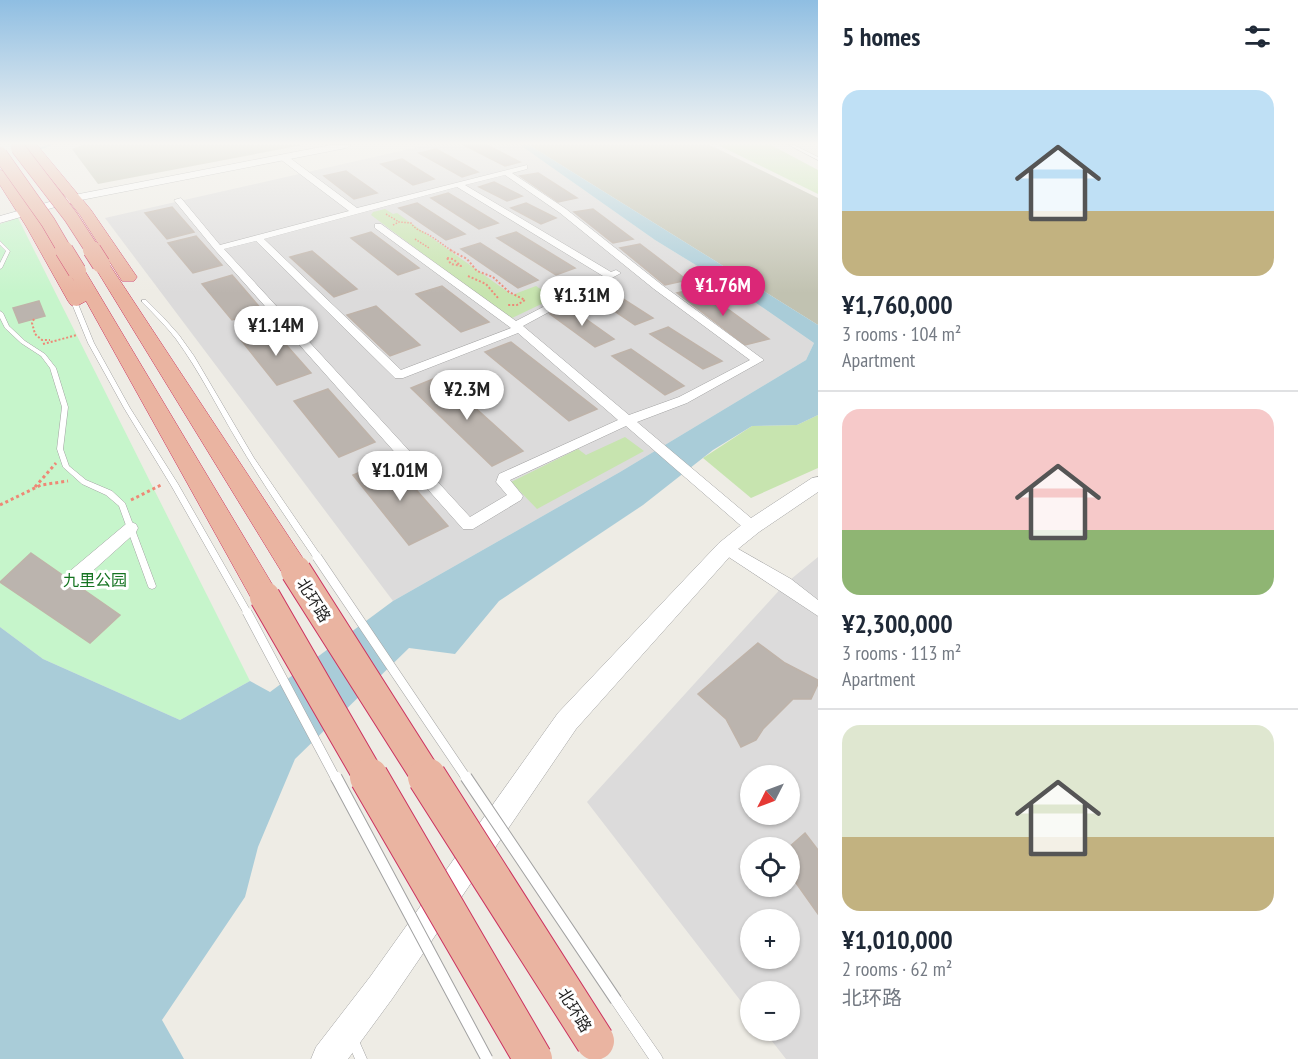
<!DOCTYPE html>
<html lang="en">
<head>
<meta charset="utf-8">
<style>
  body { margin:0; font-family:"PT Sans Narrow","Noto Sans SC",sans-serif; background:#f2f2f3; color:#1f2937; height:100vh; display:flex; flex-direction:column; font-size:22px; white-space:nowrap }
  * { box-sizing:border-box; margin:0 }
  p { font-size:20px; color:#747a83 }
  .icon { flex:none; width:33px; height:33px; fill:none; stroke:currentColor; stroke-width:2; stroke-linecap:round; stroke-linejoin:round }
  .map { position:relative; flex:1; overflow:hidden }
  .panel { display:flex; flex-direction:column; background:#fff; width:480px }
  .panel>* { flex:none }
  .needle { width:39px; rotate:228deg }
  .controls { position:absolute; left:740px; top:765px; display:grid; gap:12px }
  .controls a { display:grid; place-items:center; width:60px; height:60px; border-radius:50%; background:#fff; box-shadow:0 2px 4px #0004; font-size:30px }
  .price { position:absolute; translate:-50% -51px; padding:0 14px; border-radius:21px; background:#fff; color:#222; font-size:20px; line-height:39px; filter:drop-shadow(0 2px 3px #0008) }
  .price::after { content:''; position:absolute; left:50%; top:36px; width:18px; height:14px; margin-left:-9px; background:inherit; clip-path:polygon(0 0,100% 0,50% 100%) }
  .price.on { background:#db2777; color:#fff }
  ul { padding:0; list-style:none }
  li { display:grid; align-content:center; gap:12px; height:318px; padding:0 24px }
  li+li { border-top:2px solid #e0e1e3 }
  li span { display:grid; place-items:center; height:186px; border-radius:18px; color:#555 }
  li>.icon { margin-inline-start:auto }
  span .icon { width:108px; height:108px; fill:#fffc; stroke-width:1 }
  li b { font-size:26px }
  h2 { display:flex; justify-content:space-between; align-items:center; height:72px; padding:0 24px; font-size:26px }
  main { display:flex; flex:1; min-height:0 }
  .map>svg:first-child { display:block }
</style>
</head>
<body>
<main>
<div class="map">
<svg width="818" height="1059" viewBox="0 0 818 1059">
  <rect width="100%" height="100%" fill="#eeece5"/>
  <path fill="#dcdbdb" fill-rule="evenodd" d="M427 145H520L655 240 743 294 814 343 806 360 620 472 393 601 105 218Z
    M818 557V1059H786L764 1031 789 1030V992H750V1013L587 802 785 584ZM750 776H789V814H750ZM750 848H789V886H750ZM750 920H789V958H750Z"/>
  <path fill="#c1c2b1" d="M82 145H303L98 184 72 149Z
    M529 145H710L818 198V325Z"/>
  <path fill="#c7e4af" d="M718 145H771L818 170V194Z
    M385 209 393 214 397 213 512 295 536 286 554 298 510 319 371 215 373 212Z
    M818 415V468L751 498 703 458 752 426 797 425Z
    M625 437 644 451 537 509 511 482 578 449 586 455Z"/>
  <path fill="#c6f5cb" d="M18 218 250 681 180 720 43 659 0 627V224Z"/>
  <path fill="#a9ccd8" d="M520 145H529L818 325V415L797 425 752 426 713 450 643 505 499 601 455 654 409 648 295 759 258 847 245 897 162 1020 184 1059H0V627L43 659 180 720 250 681 270 692 393 601 620 472 806 360 814 343 743 294 655 240Z"/>
  <g fill="none" stroke-linecap="round" stroke-linejoin="round">
    <path stroke="#a9ccd8" stroke-width="2" d="M36 150 50 145"/>
  </g>
  <path fill="#bbb4ae" stroke="#bfb3a9" stroke-width="1.5" d="M464 145H487L520 162 505 166Z
    M436 149 478 172 462 177 419 153Z
    M402 159 434 179 413 185 381 164Z
    M346 171 377 193 354 199 324 176Z
    M538 173 577 198 558 202 520 176Z
    M494 182 522 196 507 201 479 187Z
    M448 193 498 223 479 229 431 198Z
    M417 203 465 234 446 240 399 208Z
    M526 203 556 218 541 224 511 208Z
    M172 207 194 232 167 239 145 213Z
    M593 209 633 239 613 243 574 212Z
    M371 232 419 268 398 275 351 238Z
    M516 232 575 268 556 275 497 238Z
    M196 236 222 265 193 273 168 243Z
    M480 243 538 280 518 288 461 249Z
    M640 244 687 280 665 285 620 248Z
    M312 251 357 289 334 297 290 257Z
    M232 275 263 311 232 320 202 284Z
    M442 286 489 322 461 332 416 294Z
    M606 288 653 318 635 325 589 294Z
    M699 288 769 339 745 345 677 293Z
    M39 301 45 316 19 323 13 308Z
    M376 306 420 345 390 356 347 315Z
    M569 307 614 339 595 347 550 314Z
    M668 327 722 361 703 369 650 334Z
    M273 330 311 373 277 385 241 340Z
    M511 342 597 409 569 421 485 352Z
    M631 349 684 386 665 395 612 356Z
    M440 376 523 451 492 466 411 388Z
    M328 389 375 442 339 457 294 401Z
    M390 460 448 526 409 545 353 475Z
    M31 553 120 615 90 643 0 582Z
    M758 643 785 663 818 680V684L811 699H793L763 729 756 740 741 747 726 719 698 694Z
    M805 833 818 850V914L789 873 788 848Z"/>
  <g fill="none" stroke-linecap="round" stroke-linejoin="round">
    <defs>
      <path id="service" d="M789 145H794L818 157V160Z
        M0 241 10 251 2 268 0 269V263L6 251 0 245Z
        M71 298 76 299 94 343 130 408 178 484 250 610 251 612 250 614 247 615 244 614 172 487 124 408 88 343 70 299Z
        M142 300H146L163 317 179 335 194 356 254 458 319 553 320 555 319 557H313C287 519 261 481 238 442 217 407 200 372 176 339 166 326 154 314 142 302Z
        M0 311 3 313 9 326 25 341 45 354 56 368 68 407 63 449 69 466 86 480 112 491 125 503 156 586 155 588 152 589 149 588 148 586 119 506 106 495 82 484 63 467 57 449 62 407 50 368 41 356 21 343 5 328 0 318Z
        M616 994 620 996 661 1055 663 1059H649L612 1004 610 1000 612 996Z
        M352 1032 356 1034 367 1059H355L346 1038 348 1034Z"/>
      <path id="minor" d="M280 155H286L357 208 527 165V169L512 173 566 209 662 285 764 360 687 403 637 422 757 523 759 527 757 531H747L626 426 510 480 523 496 521 500 473 529H463L215 250 174 200 181 198 220 245 349 211 280 159ZM505 175 560 213 654 289 750 360 679 397 629 415 523 326 621 273 616 270 611 272 465 185ZM457 187 603 276 516 321 381 224H375V228L511 328 401 370 264 239ZM256 241 395 378H403L518 333 618 420 499 474 496 482 507 495 470 517 224 249Z
        M131 522 136 524 138 528 136 532 76 586 70 587 64 586 62 581 64 576 126 524Z
        M726 542 791 579 818 600V616L721 552 718 548 721 544Z"/>
      <path id="tertiary" d="M331 145H351L346 148 76 201 0 223V216L74 195Z
        M818 477V492L759 532 733 553 576 729 392 999 348 1059H311L316 1047 370 977 558 713 719 543 745 522 812 478Z"/>
      <path id="trunk" d="M24 145H37L91 210 137 277 134 281H122L80 215Z
        M0 170 5 171 42 226 74 281 69 271 71 267H83L85 271 275 589 279 597 275 605 265 608 255 605 86 301 77 306 71 305 68 301 26 226 0 185Z
        M101 259 109 264 306 563 309 571 306 579 296 582 286 579 93 264Z"/>
    </defs>
    <use href="#service" stroke="#a2a2a2" stroke-width="1"/>
    <use href="#minor" stroke="#a2a2a2" stroke-width="1"/>
    <use href="#tertiary" stroke="#a2a2a2" stroke-width="1"/>
    <use href="#trunk" stroke="#cc3360" stroke-width="1"/>
    <path stroke="#ee8876" stroke-width="1.5" stroke-dasharray="1.5 1.5" stroke-linecap="butt" d="M386 214 399 222
      M393 225 399 222 411 223C417 232 424 231 432 237 439 241 445 247 453 251
      M415 239 429 248"/>
    <path stroke="#ee8876" stroke-width="2" stroke-dasharray="2 2" stroke-linecap="butt" d="M450 250 467 259 477 271 493 277 509 292 525 300 517 305H508
      M447 258 453 259 461 266 451 264Z
      M468 276 486 284 498 298
      M34 319 32 323 35 334 42 340H50
      M43 344 77 335"/>
    <path stroke="#ee8876" stroke-width="3" stroke-dasharray="3 3" stroke-linecap="butt" d="M35 487 56 463
      M131 500 163 484
      M0 505 41 485 68 481"/>
    <use href="#service" fill="#fff" fill-rule="evenodd"/>
    <use href="#minor" fill="#fff" fill-rule="evenodd"/>
    <use href="#tertiary" fill="#fff" fill-rule="evenodd"/>
    <use href="#trunk" fill="#eab4a1" fill-rule="evenodd"/>
    <defs>
      <path id="service-bridge-far2" d="M316 555 318 558"/>
      <path id="service-bridge-far1" d="M317 557 467 779
        M247 612 336 779"/>
      <path id="service-bridge" d="M336 777 487 1059
        M466 777 616 1000"/>
      <path id="trunk-bridge-far3" d="M18 148 71 217 93 251
        M0 154 48 222 65 251"/>
      <path id="trunk-bridge-far2" d="M64 250 77 271
        M92 250 101 264"/>
      <path id="trunk-bridge-far1" d="M296 571 428 779
        M265 597 370 779"/>
      <path id="trunk-bridge" d="M369 777 533 1059
        M427 777 595 1041"/>
    </defs>
    <use href="#service-bridge-far2" stroke="#a2a2a2" stroke-width="8" stroke-linecap="butt"/>
    <use href="#service-bridge-far1" stroke="#a2a2a2" stroke-width="10" stroke-linecap="butt"/>
    <use href="#service-bridge" stroke="#a2a2a2" stroke-width="13" stroke-linecap="butt"/>
    <use href="#trunk-bridge-far3" stroke="#cc3360" stroke-width="15" stroke-linecap="butt"/>
    <use href="#trunk-bridge-far2" stroke="#cc3360" stroke-width="19" stroke-linecap="butt"/>
    <use href="#trunk-bridge-far1" stroke="#cc3360" stroke-width="32" stroke-linecap="butt"/>
    <use href="#trunk-bridge" stroke="#cc3360" stroke-width="40" stroke-linecap="butt"/>
    <use href="#service-bridge-far2" stroke="#fff" stroke-width="7"/>
    <use href="#service-bridge-far1" stroke="#fff" stroke-width="9"/>
    <use href="#service-bridge" stroke="#fff" stroke-width="11"/>
    <use href="#trunk-bridge-far3" stroke="#eab4a1" stroke-width="14"/>
    <use href="#trunk-bridge-far2" stroke="#eab4a1" stroke-width="18"/>
    <use href="#trunk-bridge-far1" stroke="#eab4a1" stroke-width="30"/>
    <use href="#trunk-bridge" stroke="#eab4a1" stroke-width="38"/>
  </g>
  <linearGradient id="sky" x2="0" y2="1"><stop stop-color="#8fbee2"/><stop offset="0.49" stop-color="#f7f6f3"/><stop offset="1" stop-color="#f7f6f3" stop-opacity="0"/></linearGradient>
  <rect width="818" height="293" fill="url(#sky)"/>
  <g text-anchor="middle" stroke-width="6" stroke-linejoin="round" paint-order="stroke">
    <g font-size="16" fill="#157421" stroke="#fff">
      <text x="95" y="586">九里公园</text>
    </g>
    <g font-size="16" fill="#1e1e1e" stroke="#fff">
      <text transform="translate(314 600) rotate(58)" y="6">北环路</text>
      <text transform="translate(575 1010) rotate(58)" y="6">北环路</text>
    </g>
  </g>
</svg>
<div class="controls">
<a><svg class="needle" viewBox="-14 -14 28 28"><path d="M0-13l5 13h-10z" fill="#e53935"/><path d="M0 13l5-13h-10z" fill="#747a83"/></svg></a>
<a><svg class="icon" aria-label="locate" viewBox="0 0 24 24"><circle cx="12" cy="12" r="6"/><path d="M12 2v4M12 18v4M2 12h4M18 12h4"/></svg></a>
<a>+</a>
<a>−</a>
</div>
<b class="price on" style="left:723px;top:317px">¥1.76M</b>
<b class="price" style="left:582px;top:327px">¥1.31M</b>
<b class="price" style="left:276px;top:357px">¥1.14M</b>
<b class="price" style="left:467px;top:421px">¥2.3M</b>
<b class="price" style="left:400px;top:502px">¥1.01M</b>
</div>
<section class="panel">
<h2>5 homes<svg class="icon" aria-label="filters" viewBox="0 0 24 24"><path d="M4 7h16M4 17h16"/><circle cx="9" cy="7" r="2"/><circle cx="15" cy="17" r="2"/></svg></h2>
<ul>
<li><span style="background:linear-gradient(#bfe0f5 65%,#c2b280 0)"><svg class="icon" aria-label="home" viewBox="0 0 24 24"><path d="M3 11l9-7 9 7M6 9v11h12V9"/></svg></span><div><b>¥1,760,000</b><p>3 rooms · 104 m²</p><p>Apartment</p></div></li>
<li><span style="background:linear-gradient(#f6c9c9 65%,#8fb573 0)"><svg class="icon" aria-label="home" viewBox="0 0 24 24"><path d="M3 11l9-7 9 7M6 9v11h12V9"/></svg></span><div><b>¥2,300,000</b><p>3 rooms · 113 m²</p><p>Apartment</p></div></li>
<li><span style="background:linear-gradient(#dfe7d0 60%,#c2b280 0)"><svg class="icon" aria-label="home" viewBox="0 0 24 24"><path d="M3 11l9-7 9 7M6 9v11h12V9"/></svg></span><div><b>¥1,010,000</b><p>2 rooms · 62 m²</p><p>北环路</p></div></li>
</ul>
</section>
</main>
</body>
</html>
